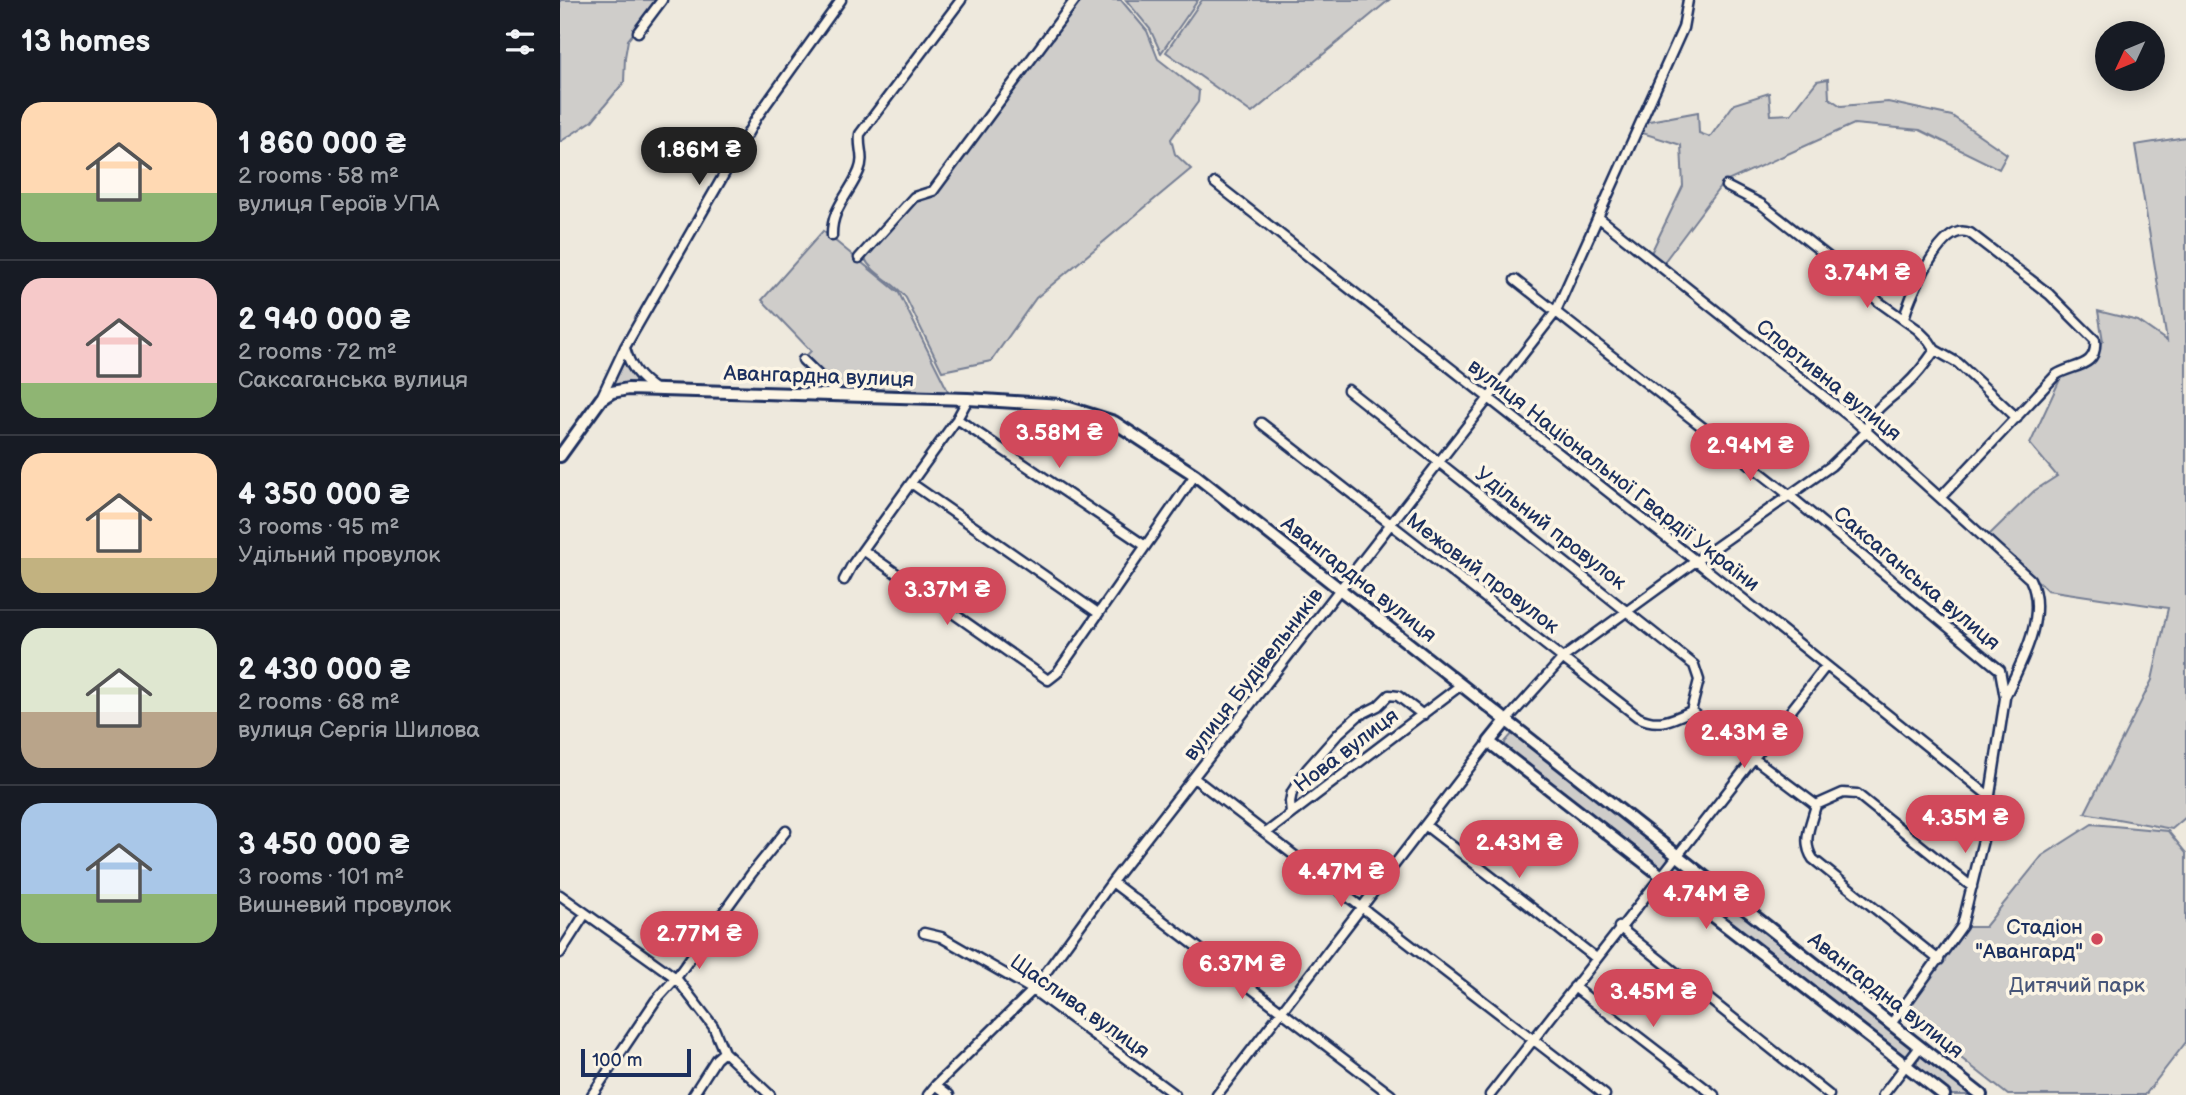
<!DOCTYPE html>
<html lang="en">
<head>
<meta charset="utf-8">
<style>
  body { margin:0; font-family:"Balsamiq Sans",sans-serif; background:#242831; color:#f1f3f6; height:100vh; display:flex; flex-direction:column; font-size:26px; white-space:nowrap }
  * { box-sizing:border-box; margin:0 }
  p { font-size:23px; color:#9ea1a6 }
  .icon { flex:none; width:38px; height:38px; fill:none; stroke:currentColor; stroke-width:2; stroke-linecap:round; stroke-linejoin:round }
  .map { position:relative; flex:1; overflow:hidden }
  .details { display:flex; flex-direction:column; background:#171b24; width:560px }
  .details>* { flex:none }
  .needle { width:46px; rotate:226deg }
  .tools { position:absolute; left:1535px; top:21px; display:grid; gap:14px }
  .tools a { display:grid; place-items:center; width:70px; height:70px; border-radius:50%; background:#171b24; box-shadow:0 4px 18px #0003; font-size:35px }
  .scale { position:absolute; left:21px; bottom:18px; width:110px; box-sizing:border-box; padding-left:7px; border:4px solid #1b2f5e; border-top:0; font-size:19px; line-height:24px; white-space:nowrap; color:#1b2f5e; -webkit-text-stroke:5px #fcf5e5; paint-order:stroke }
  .price { position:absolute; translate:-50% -60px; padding:0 16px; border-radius:24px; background:#d1495b; color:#fff; font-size:23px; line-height:46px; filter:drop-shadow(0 2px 4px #0008) }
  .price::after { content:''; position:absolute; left:50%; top:42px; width:21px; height:16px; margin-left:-10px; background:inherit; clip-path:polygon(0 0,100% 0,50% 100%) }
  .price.selected { background:#222; color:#fff }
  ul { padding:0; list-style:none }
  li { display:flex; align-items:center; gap:21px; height:175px; padding:0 21px }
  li+li { border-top:2px solid #363941 }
  li span { display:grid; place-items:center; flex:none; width:196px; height:140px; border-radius:21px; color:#555 }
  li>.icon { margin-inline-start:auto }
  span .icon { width:84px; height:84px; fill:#fffc; stroke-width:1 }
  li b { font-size:30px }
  h2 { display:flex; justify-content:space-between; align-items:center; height:84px; padding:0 21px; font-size:30px }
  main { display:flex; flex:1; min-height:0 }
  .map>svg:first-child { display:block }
</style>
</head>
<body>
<main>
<section class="details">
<h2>13 homes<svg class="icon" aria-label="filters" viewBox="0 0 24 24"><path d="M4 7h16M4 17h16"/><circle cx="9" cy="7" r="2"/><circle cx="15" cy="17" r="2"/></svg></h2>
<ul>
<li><span style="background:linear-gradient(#ffd9b3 65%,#8fb573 0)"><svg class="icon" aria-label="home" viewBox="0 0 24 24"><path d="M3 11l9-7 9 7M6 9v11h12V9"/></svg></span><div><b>1 860 000 ₴</b><p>2 rooms · 58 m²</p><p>вулиця Героїв УПА</p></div></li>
<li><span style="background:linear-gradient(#f6c9c9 75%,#8fb573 0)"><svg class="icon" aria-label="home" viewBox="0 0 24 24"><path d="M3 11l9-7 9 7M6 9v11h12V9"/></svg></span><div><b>2 940 000 ₴</b><p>2 rooms · 72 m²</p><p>Саксаганська вулиця</p></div></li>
<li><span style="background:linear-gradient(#ffd9b3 75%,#c2b280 0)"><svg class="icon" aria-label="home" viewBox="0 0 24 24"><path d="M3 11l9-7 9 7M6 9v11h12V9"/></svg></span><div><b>4 350 000 ₴</b><p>3 rooms · 95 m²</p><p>Удільний провулок</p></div></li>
<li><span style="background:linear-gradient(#dfe7d0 60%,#b9a48a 0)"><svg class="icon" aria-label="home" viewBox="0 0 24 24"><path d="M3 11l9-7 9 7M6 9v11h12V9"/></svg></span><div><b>2 430 000 ₴</b><p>2 rooms · 68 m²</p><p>вулиця Сергія Шилова</p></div></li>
<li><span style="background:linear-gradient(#a9c7e8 65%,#8fb573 0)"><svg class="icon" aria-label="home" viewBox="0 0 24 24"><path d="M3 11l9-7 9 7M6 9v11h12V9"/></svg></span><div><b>3 450 000 ₴</b><p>3 rooms · 101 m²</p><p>Вишневий провулок</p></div></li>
</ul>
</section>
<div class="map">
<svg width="1626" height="1095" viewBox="0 0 1626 1095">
  <rect width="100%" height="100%" fill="#eee9dd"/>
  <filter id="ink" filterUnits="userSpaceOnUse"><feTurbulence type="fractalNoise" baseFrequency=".0143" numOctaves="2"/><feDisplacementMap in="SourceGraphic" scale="14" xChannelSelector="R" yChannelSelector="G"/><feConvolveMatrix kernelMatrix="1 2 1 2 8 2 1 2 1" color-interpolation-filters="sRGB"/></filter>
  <g filter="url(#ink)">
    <path fill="#cfcdca" stroke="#757e94" stroke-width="2" d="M0 0H100L68 40 65 57 64 82 32 121 0 142Z
      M518 0H561L587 31 598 59 639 91 638 102 611 139 615 154 631 169 476 298 431 361 382 371 346 298C335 282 312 275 304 257L357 198H369L373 195Z
      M566 0H638L601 53 590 29Z
      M642 0H829L692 113 606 52Z
      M1268 79 1269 98 1281 106 1328 102 1392 116 1447 154 1439 169 1360 130 1294 124 1163 183 1104 262 1091 253 1123 186 1121 145 1079 132 1084 122 1138 112 1139 133 1150 137 1174 104 1209 93 1211 115 1231 114 1257 81Z
      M1626 137V817L1612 829 1525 813 1592 680 1608 608 1487 590 1429 535 1474 491 1497 476 1470 444 1502 375 1517 369 1538 344 1543 341 1538 311 1578 321 1607 341 1575 145Z
      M263 231 339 293 388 391V395L281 392 246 356 251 351 202 300Z
      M64 353 86 385H53L51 383Z
      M952 734 957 735 1110 855 1103 868 1099 869 946 750 945 742Z
      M1532 824 1608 831 1626 853V1042L1585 1095H1448L1345 1014 1404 927H1425L1482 856Z
      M1115 862H1119L1352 1045V1053L1346 1059 1108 874Z
      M1363 1056 1416 1095H1390L1357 1068V1060Z"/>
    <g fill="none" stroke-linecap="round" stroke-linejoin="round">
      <defs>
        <path id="street" d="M78 32 102 0
          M655 183 1136 561 1429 796
          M1166 186 1201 204 1299 281 1319 302 1357 329 1369 341 1375 350 1398 363 1457 418
          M1038 217 1295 421 1470 579C1488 615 1462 661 1446 695
          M272 236C271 209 289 195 299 171 305 156 298 149 300 134L401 0
          M299 258 354 197 373 191 515 0
          M955 280 1229 495 1440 670 1445 698 1423 840 1402 926 1331 1024
          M1344 319C1349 298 1376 237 1399 232 1402 231 1407 232 1410 233L1489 294 1535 340C1538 369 1511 364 1496 375L1381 497
          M65 348C70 367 79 378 95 389
          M243 360 280 396
          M788 390 1134 665 1139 680 1131 711
          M41 398 65 347 197 117 281 0
          M397 419 584 545
          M701 423 1078 717C1098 727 1112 720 1131 711
          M351 483 538 613
          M303 550 488 680 497 673 635 475
          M284 580 292 565 397 419 408 399
          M1131 711 1256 805
          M946 721 1004 657 1136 561 1271 466 1307 431C1309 410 1332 398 1346 385 1358 374 1366 363 1375 350
          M634 778 1045 1095
          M1256 805C1251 824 1241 842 1253 859L1379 960
          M1256 805 1283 793 1297 794 1412 887
          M731 813 730 802 732 792 747 769 779 733 798 716 818 706 829 695 838 696 863 715
          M865 825 1036 958
          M706 833 901 685
          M552 882 831 1095
          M0 895 116 978 153 1026 164 1052 210 1095
          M1059 927 1269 1095
          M364 933 381 937 473 990 615 1095
          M0 953 25 914
          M1014 987 1154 1095
          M376 1085 389 1095
          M32 1095 96 1000 116 978 192 873 226 831
          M133 1095 156 1059 164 1052
          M368 1095 376 1085 473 990 552 882 995 313 1123 28 1128 0
          M657 1095 929 742
          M930 1095 1266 666
          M1323 1095 1360 1047"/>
        <path id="secondary" d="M0 456 41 399 52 392 68 389 408 399 500 405 554 422 635 475 1421 1095
          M946 721 929 742 1384 1095"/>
      </defs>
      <use href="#street" stroke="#1b2f5e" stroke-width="13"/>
      <use href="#secondary" stroke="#1b2f5e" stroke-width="16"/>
      <use href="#street" stroke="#fcf5e5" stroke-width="8"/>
      <use href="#secondary" stroke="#fcf5e5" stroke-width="10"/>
    </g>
  </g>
  <circle fill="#d1495b" stroke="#fcf5e5" stroke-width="2.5" cx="1537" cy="939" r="7"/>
  <g text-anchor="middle" stroke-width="7" stroke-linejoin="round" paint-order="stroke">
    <g font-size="21" fill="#1b2f5e" stroke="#fcf5e5">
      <text transform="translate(259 376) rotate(2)" y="7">Авангардна вулиця</text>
      <text transform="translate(1269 380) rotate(39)" y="7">Спортивна вулиця</text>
      <text transform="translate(1054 475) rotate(38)" y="7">вулиця Національної Гвардії України</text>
      <text transform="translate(991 528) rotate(38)" y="7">Удільний провулок</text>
      <text transform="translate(923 573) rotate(37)" y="7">Межовий провулок</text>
      <text transform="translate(1357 578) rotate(40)" y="7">Саксаганська вулиця</text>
      <text transform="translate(799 579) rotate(38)" y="7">Авангардна вулиця</text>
      <text transform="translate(693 674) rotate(-52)" y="7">вулиця Будівельників</text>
      <text transform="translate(786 750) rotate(-37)" y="7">Нова вулиця</text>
      <text transform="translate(1326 995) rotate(38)" y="7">Авангардна вулиця</text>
      <text transform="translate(520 1006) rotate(35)" y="7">Щаслива вулиця</text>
    </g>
    <g font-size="21" fill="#1b2f5e" stroke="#fcf5e5" text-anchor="end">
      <text x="1523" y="934">Стадіон<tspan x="1523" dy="24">"Авангард"</tspan></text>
    </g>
    <g font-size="21" fill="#485679" stroke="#fcf5e5">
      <text x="1517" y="992">Дитячий парк</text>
    </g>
  </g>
</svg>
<div class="tools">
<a><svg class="needle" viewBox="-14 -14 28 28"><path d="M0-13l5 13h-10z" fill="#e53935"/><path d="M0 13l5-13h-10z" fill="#9ea1a6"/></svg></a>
</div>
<div class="scale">100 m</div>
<b class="price selected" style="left:139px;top:187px">1.86M ₴</b>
<b class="price" style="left:1307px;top:310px">3.74M ₴</b>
<b class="price" style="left:499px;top:470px">3.58M ₴</b>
<b class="price" style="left:1190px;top:483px">2.94M ₴</b>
<b class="price" style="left:387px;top:627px">3.37M ₴</b>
<b class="price" style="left:1184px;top:770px">2.43M ₴</b>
<b class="price" style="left:1405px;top:855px">4.35M ₴</b>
<b class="price" style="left:959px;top:880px">2.43M ₴</b>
<b class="price" style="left:781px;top:909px">4.47M ₴</b>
<b class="price" style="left:1146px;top:931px">4.74M ₴</b>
<b class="price" style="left:139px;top:971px">2.77M ₴</b>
<b class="price" style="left:682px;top:1001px">6.37M ₴</b>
<b class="price" style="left:1093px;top:1029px">3.45M ₴</b>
</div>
</main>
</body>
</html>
